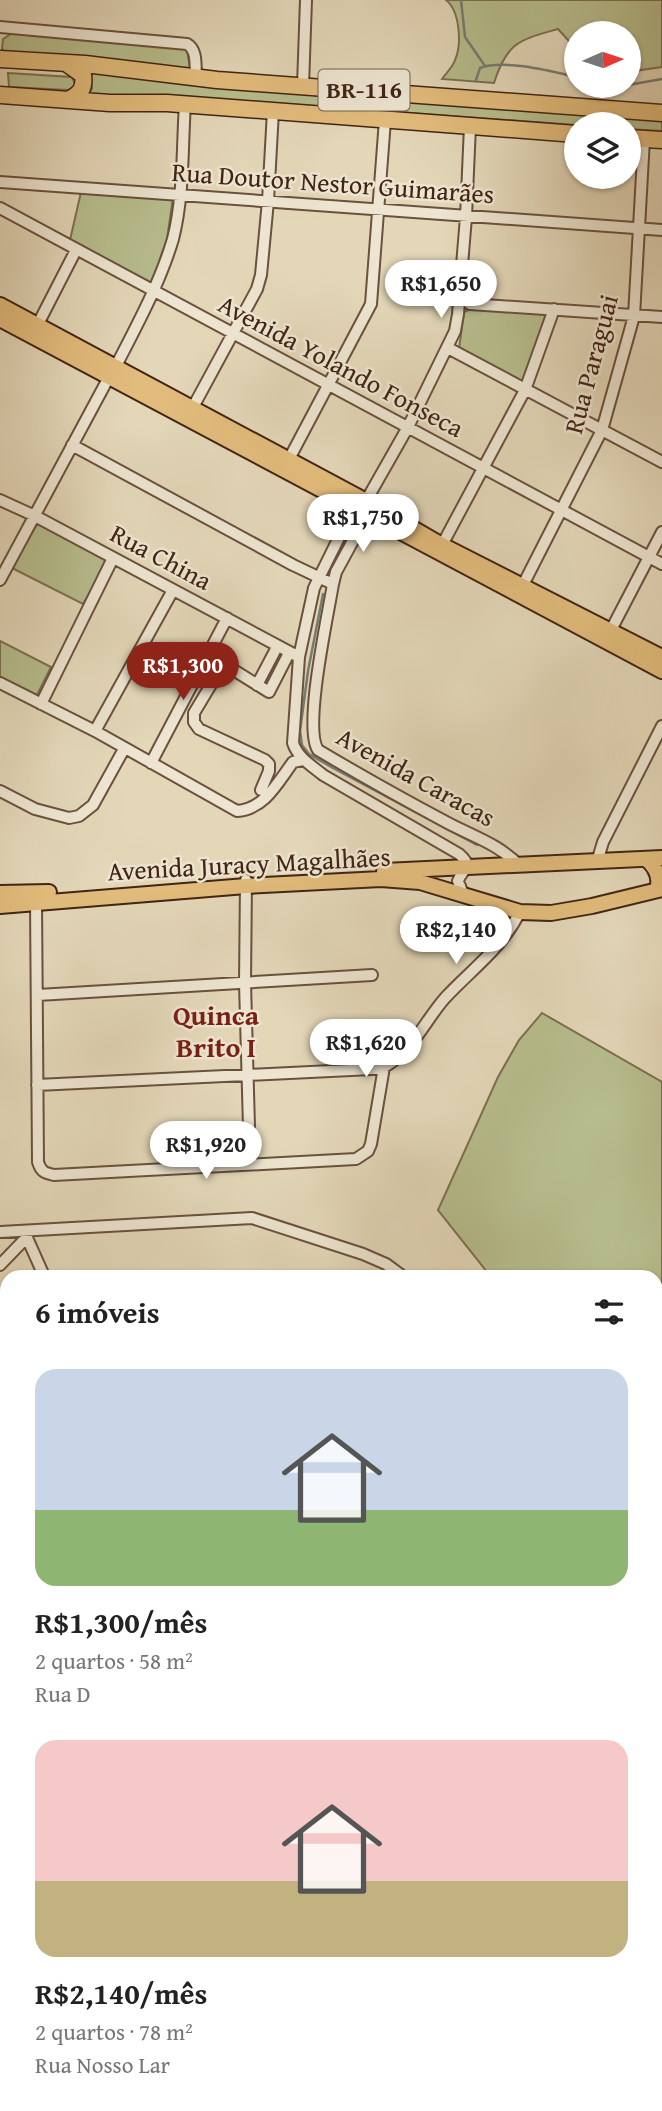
<!DOCTYPE html>
<html lang="pt">
<head>
<meta charset="utf-8">
<style>
  body { margin:0; font-family:"Gentium Book Plus",serif; background:#f6f6f6; color:#222; height:100vh; display:flex; flex-direction:column; font-size:26px; white-space:nowrap }
  * { box-sizing:border-box; margin:0 }
  p { font-size:23px; color:#767676 }
  .icon { flex:none; width:38px; height:38px; fill:none; stroke:currentColor; stroke-width:2; stroke-linecap:round; stroke-linejoin:round }
  .map { position:relative; flex:1; overflow:hidden }
  .drawer { position:absolute; left:0px; top:1270px; width:663px; height:842px; display:flex; flex-direction:column; background:#fff; border-radius:21px 21px 0 0; box-shadow:0 2px 5px #0004 }
  .drawer>* { flex:none }
  .needle { width:46px; rotate:87deg }
  .fabs { position:absolute; left:564px; top:21px; display:grid; gap:14px }
  .fabs a { display:grid; place-items:center; width:77px; height:77px; border-radius:50%; background:#fff; box-shadow:0 2px 5px #0004; font-size:35px }
  .price { position:absolute; translate:-50% -60px; padding:0 16px; border-radius:24px; background:#fff; color:#222; font-size:23px; line-height:46px; filter:drop-shadow(0 2px 4px #0008) }
  .price::after { content:''; position:absolute; left:50%; top:42px; width:21px; height:16px; margin-left:-10px; background:inherit; clip-path:polygon(0 0,100% 0,50% 100%) }
  .price.active { background:#8f2418; color:#fff }
  ul { padding:0; list-style:none }
  li { display:grid; align-content:center; gap:14px; height:371px; padding:0 35px }
  li span { display:grid; place-items:center; height:217px; border-radius:21px; color:#555 }
  li>.icon { margin-inline-start:auto }
  span .icon { width:126px; height:126px; fill:#fffc; stroke-width:1 }
  li b { font-size:30px }
  h2 { display:flex; justify-content:space-between; align-items:center; height:84px; padding:0 35px; font-size:30px }
  .map>svg:first-child { display:block }
</style>
</head>
<body>
<div class="map">
<svg width="662" height="2111" viewBox="0 0 662 2111">
  <rect width="100%" height="100%" fill="#e3d7b8"/>
  <filter id="stains"><feTurbulence type="fractalNoise" baseFrequency=".00286" numOctaves="4"/><feColorMatrix values="0 0 0 0 .2 0 0 0 0 .09 0 0 0 0 .02 0 0 0 .5 -.17"/></filter>
  <radialGradient id="worn" r=".72"><stop offset=".6" stop-color="#630" stop-opacity="0"/><stop offset="1" stop-color="#630" stop-opacity=".3"/></radialGradient>
  <path fill="#b7bd8d" stroke="#7c7050" stroke-width="2" d="M446 0H662V67L628 72V33H576V49L558 29C519 40 507 42 494 83L442 79C446 73 453 67 455 60 462 44 460 11 446 0Z
    M14 32 179 47 187 50 190 68 189 70 5 52 2 49 3 39Z
    M89 72 200 86 662 119V131L628 129V124L576 125 190 97 88 96 92 88Z
    M8 73 72 77 76 86 68 90 9 87Z
    M81 192 173 198 167 239 151 285 70 240Z
    M475 307 548 314 523 382 459 349 464 312Z
    M38 523 109 561 83 604 10 567Z
    M0 641 51 667 37 695 0 677Z
    M542 1013 662 1082V1931L656 1936V1278L491 1277 438 1210 498 1077 519 1040Z
    M0 1980 7 1983V2105H456L448 2111H0Z"/>
  <g fill="none" stroke-linecap="round" stroke-linejoin="round">
    <path stroke="#757d75" stroke-width="2.5" d="M461 0 465 37 485 66
      M476 80 480 68C504 59 550 71 576 77
      M628 85 662 79
      M609 86H619
      M323 594 308 671 300 731 302 745 309 754 333 768 477 845
      M656 1640 662 1631
      M656 1653 662 1651
      M307 2111 312 2105"/>
    <defs>
      <path id="minor" d="M0 27 187 44C198 50 195 67 196 78
        M303 86 306 0
        M0 182 662 230
        M0 208 662 564
        M460 294 463 299 470 304 662 317
        M37 326 76 250
        M448 348 662 462
        M116 366C137 325 160 283 173 239 184 196 182 148 185 104
        M192 409 257 289 261 275 268 201 273 111
        M72 445 293 565 333 584
        M288 461 371 304 385 120
        M0 500 35 516 299 657
        M366 501 408 427 455 331 458 314 466 217 470 126
        M354 507 314 588 299 657 293 743C298 758 311 765 323 775L459 854C475 868 462 868 458 881L463 894
        M367 515 336 572 333 584C328 615 303 728 318 750 360 775 403 799 446 822 474 837 497 843 520 866
        M442 545 525 390 554 309
        M0 580 109 377
        M523 585 602 430 634 316 644 139
        M611 630 662 532
        M0 683 95 731 237 811C265 809 278 782 293 762L303 760
        M257 685 277 647
        M41 704 113 558
        M95 731 173 590
        M151 763 227 618
        M261 790 269 771V764L265 760 199 729 194 722V713L221 668 232 669 269 692 289 653
        M0 791 35 809 69 818 79 816 93 805 124 749
        M597 862 603 842 662 726
        M246 880 245 983 250 1163
        M36 902 38 1162C41 1172 45 1173 54 1175L356 1159 368 1151 371 1144 384 1067C413 1051 424 1022 445 998 473 968 501 949 520 912
        M38 995 372 975
        M37 1085 372 1069 384 1067
        M24 1231 45 1278
        M0 1232 252 1218 363 1254 386 1264 405 1278
        M0 1265 26 1238
        M7 1392 3 1400 7 1407
        M0 1562 7 1568
        M0 1669 7 1672
        M2 1761 7 1751
        M0 1774 7 1776
        M656 1799 662 1804
        M0 1875H7
        M656 2029 662 2024
        M655 2105 660 2111"/>
      <path id="major" d="M0 305 366 501 442 545 662 657
        M0 319 662 671
        M646 859C656 867 661 877 657 890
        M384 871 662 858
        M0 893 49 892
        M0 906 246 886 381 879 420 882 520 912 551 913 592 906 662 889"/>
      <path id="highway" d="M0 59 85 64 217 80 662 113
        M66 63 83 75C85 89 80 93 69 100
        M0 95 110 103H167L576 134
        M628 138 662 140"/>
    </defs>
    <use href="#minor" stroke="#6a513d" stroke-width="14"/>
    <use href="#major" stroke="#412414" stroke-width="18"/>
    <use href="#highway" stroke="#412414" stroke-width="19"/>
    <use href="#minor" stroke="#ede5d1" stroke-width="10"/>
    <use href="#major" stroke="#e2bc7c" stroke-width="14"/>
    <use href="#highway" stroke="#e2bc7c" stroke-width="16"/>
  </g>
  <g text-anchor="middle" stroke-width="5" stroke-linejoin="round" paint-order="stroke">
    <rect fill="#ede5d1" stroke="#755e4d" stroke-width="2" x="318.5" y="69.5" width="91" height="41" rx="5"/>
    <g font-size="24" font-weight="bold" fill="#412414">
      <text x="364" y="98">BR-116</text>
    </g>
    <g font-size="26" fill="#412414" stroke="#ede5d1">
      <text transform="translate(333 183) rotate(4)" y="9">Rua Doutor Nestor Guimarães</text>
      <text transform="translate(591 364) rotate(-75)" y="9">Rua Paraguai</text>
      <text transform="translate(341 366) rotate(28)" y="9">Avenida Yolando Fonseca</text>
      <text transform="translate(161 557) rotate(28)" y="9">Rua China</text>
      <text transform="translate(416 777) rotate(29)" y="9">Avenida Caracas</text>
      <text transform="translate(249 864) rotate(-3)" y="9">Avenida Juracy Magalhães</text>
    </g>
    <g font-size="28" font-weight="bold" fill="#7a1f14" stroke="#ede5d1">
      <text x="216" y="1025">Quinca<tspan x="216" dy="32">Brito I</tspan></text>
    </g>
  </g>
  <rect width="100%" height="100%" filter="url(#stains)"/>
  <rect width="100%" height="100%" fill="url(#worn)"/>
</svg>
<div class="fabs">
<a><svg class="needle" viewBox="-14 -14 28 28"><path d="M0-13l5 13h-10z" fill="#e53935"/><path d="M0 13l5-13h-10z" fill="#767676"/></svg></a>
<a><svg class="icon" aria-label="layers" viewBox="0 0 24 24"><path d="M12 4l9 5-9 5-9-5zM3 14l9 5 9-5"/></svg></a>
</div>
<b class="price" style="left:441px;top:320px">R$1,650</b>
<b class="price" style="left:363px;top:554px">R$1,750</b>
<b class="price active" style="left:183px;top:702px">R$1,300</b>
<b class="price" style="left:456px;top:966px">R$2,140</b>
<b class="price" style="left:366px;top:1079px">R$1,620</b>
<b class="price" style="left:206px;top:1181px">R$1,920</b>
<section class="drawer">
<h2>6 imóveis<svg class="icon" aria-label="filters" viewBox="0 0 24 24"><path d="M4 7h16M4 17h16"/><circle cx="9" cy="7" r="2"/><circle cx="15" cy="17" r="2"/></svg></h2>
<ul>
<li><span style="background:linear-gradient(#c9d6e8 65%,#8fb573 0)"><svg class="icon" aria-label="home" viewBox="0 0 24 24"><path d="M3 11l9-7 9 7M6 9v11h12V9"/></svg></span><div><b>R$1,300/mês</b><p>2 quartos · 58 m²</p><p>Rua D</p></div></li>
<li><span style="background:linear-gradient(#f6c9c9 65%,#c2b280 0)"><svg class="icon" aria-label="home" viewBox="0 0 24 24"><path d="M3 11l9-7 9 7M6 9v11h12V9"/></svg></span><div><b>R$2,140/mês</b><p>2 quartos · 78 m²</p><p>Rua Nosso Lar</p></div></li>
</ul>
</section>
</div>
</body>
</html>
